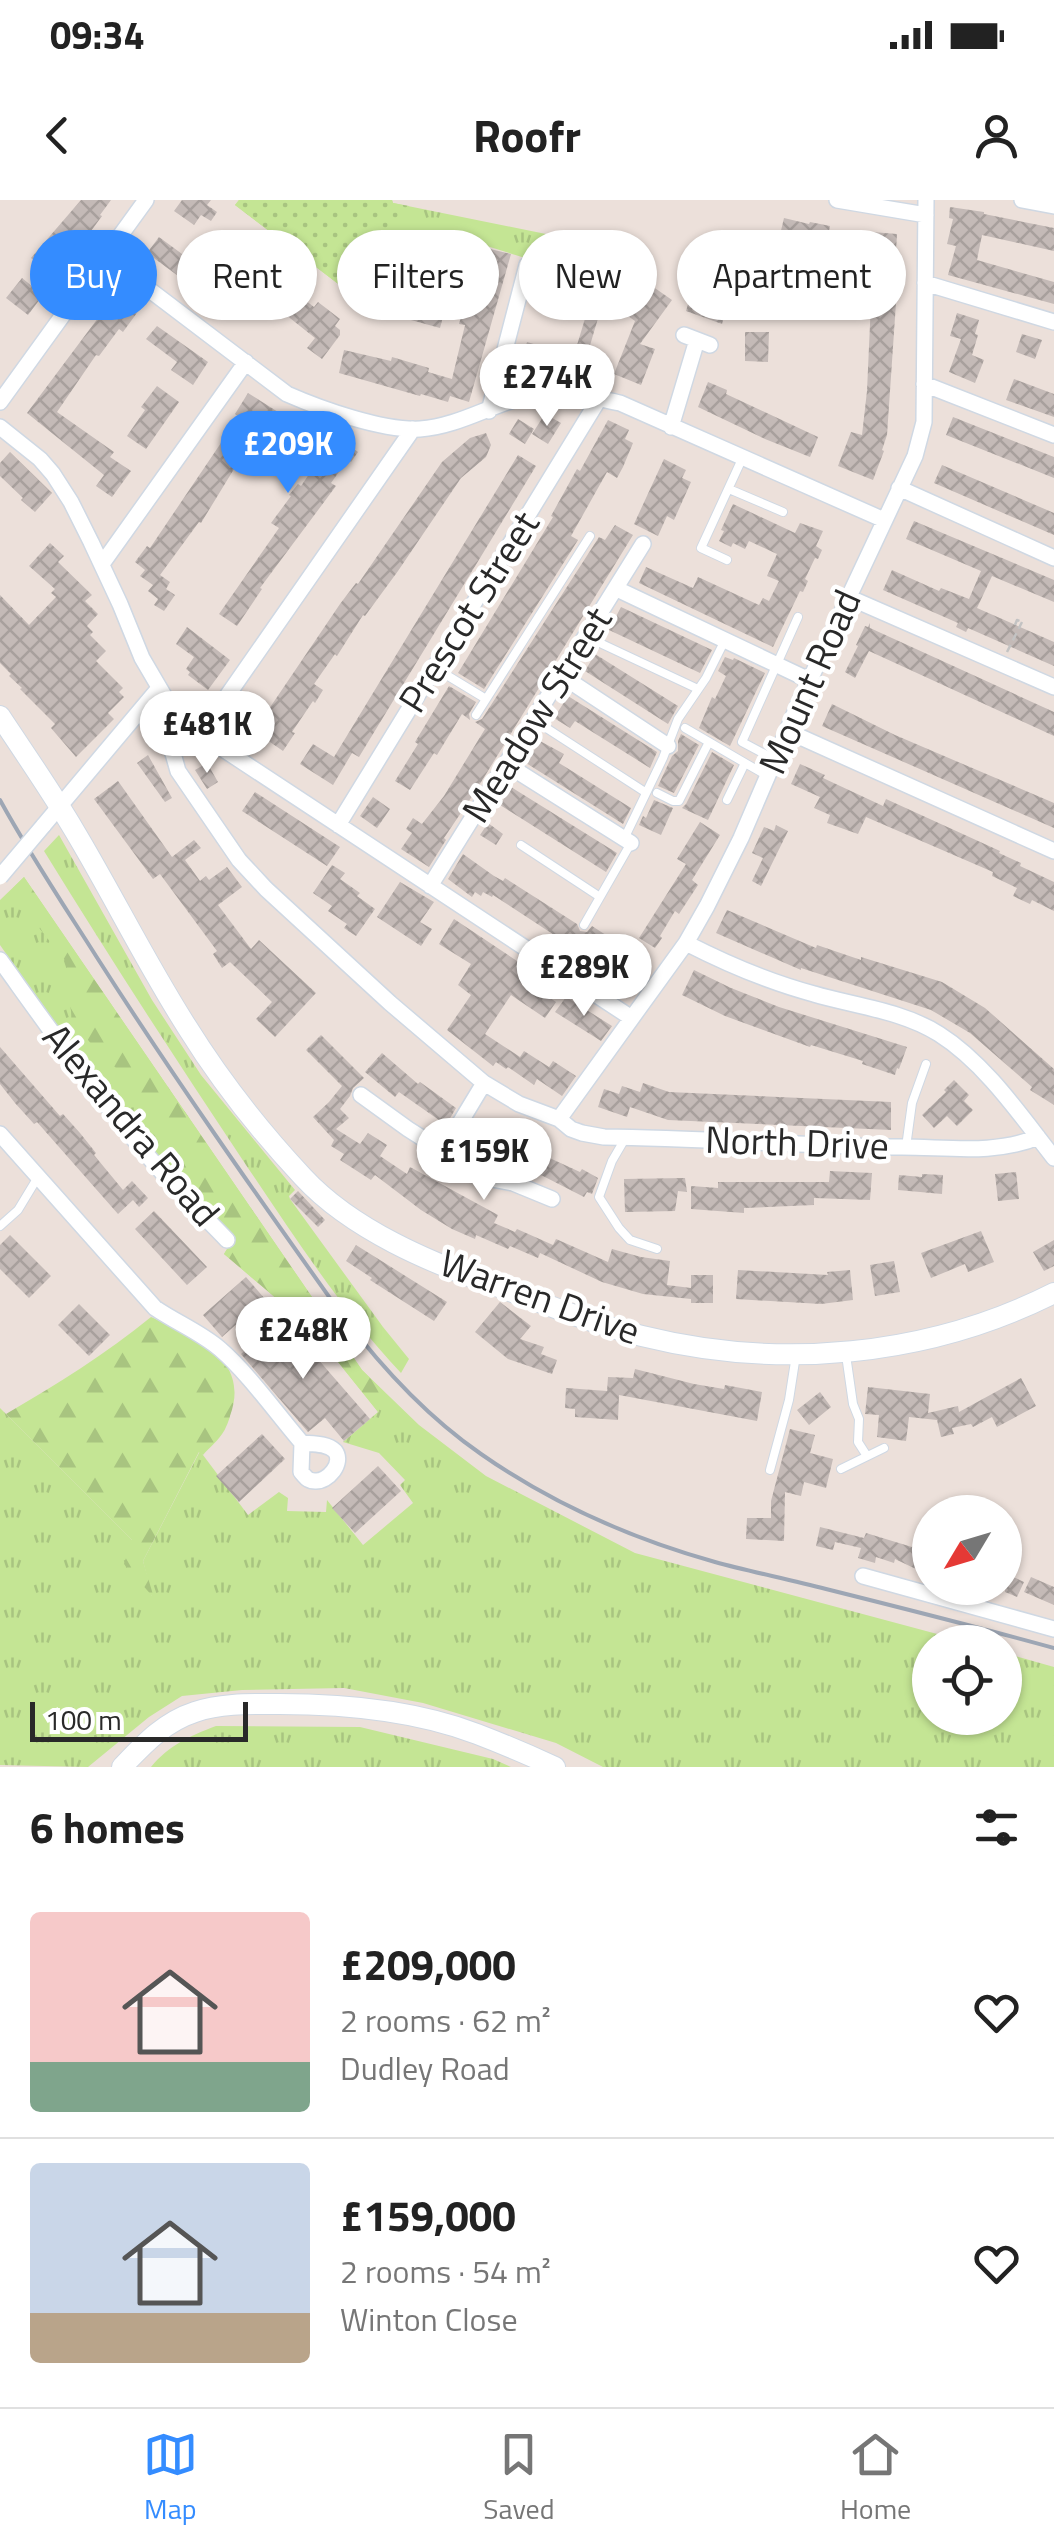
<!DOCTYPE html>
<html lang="en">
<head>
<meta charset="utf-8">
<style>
  body { margin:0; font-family:"Titillium Web",sans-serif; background:#f6f6f6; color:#222; height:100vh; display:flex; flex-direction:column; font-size:38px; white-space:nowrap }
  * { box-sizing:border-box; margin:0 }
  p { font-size:32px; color:#767676 }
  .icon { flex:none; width:55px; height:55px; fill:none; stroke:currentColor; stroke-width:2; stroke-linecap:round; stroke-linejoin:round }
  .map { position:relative; height:1567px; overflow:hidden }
  .drawer { display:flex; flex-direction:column; background:#fff; flex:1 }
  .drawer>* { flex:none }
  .top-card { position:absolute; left:30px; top:30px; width:995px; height:90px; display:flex; gap:20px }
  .needle { width:65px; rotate:232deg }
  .buttons { position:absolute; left:912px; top:1295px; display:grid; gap:20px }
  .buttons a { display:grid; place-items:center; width:110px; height:110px; border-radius:50%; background:#fff; box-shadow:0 2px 8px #0004; font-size:50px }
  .scale { position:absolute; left:30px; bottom:25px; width:218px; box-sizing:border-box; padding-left:10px; border:5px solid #292929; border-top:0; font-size:28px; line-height:35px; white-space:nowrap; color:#292929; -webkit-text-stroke:8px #fff; paint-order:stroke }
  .price { position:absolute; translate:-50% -85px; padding:0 22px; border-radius:35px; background:#fff; color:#222; font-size:32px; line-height:65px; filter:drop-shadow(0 2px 5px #0008) }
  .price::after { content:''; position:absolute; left:50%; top:60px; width:30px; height:22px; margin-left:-15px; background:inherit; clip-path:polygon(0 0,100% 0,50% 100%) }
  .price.selected { background:#348cff; color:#fff }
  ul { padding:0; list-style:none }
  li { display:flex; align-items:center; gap:30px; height:250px; padding:0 30px }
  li+li { border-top:2px solid #e0e0e0 }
  li span { display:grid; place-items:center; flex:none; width:280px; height:200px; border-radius:10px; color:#555 }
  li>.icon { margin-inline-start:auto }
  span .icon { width:120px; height:120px; fill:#fffc; stroke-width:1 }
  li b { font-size:42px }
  h2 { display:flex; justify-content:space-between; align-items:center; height:120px; padding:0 30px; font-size:42px }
  .pill { padding:0 35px; border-radius:45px; background:#fff; box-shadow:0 2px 8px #0004; font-size:35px; line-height:90px }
  .pill.selected { background:#348cff; color:#fff }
  .status { display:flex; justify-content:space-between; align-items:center; height:70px; padding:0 50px; background:#fff; direction:ltr }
  .status svg { height:28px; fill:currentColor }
  header { display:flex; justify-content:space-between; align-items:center; height:130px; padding:0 30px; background:#fff; font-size:45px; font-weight:700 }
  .tab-bar { display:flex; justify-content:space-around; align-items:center; height:140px; border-top:2px solid #e0e0e0; background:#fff; font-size:28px; color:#767676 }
  .tab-bar a { display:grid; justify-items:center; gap:5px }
  .tab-bar .selected { color:#348cff }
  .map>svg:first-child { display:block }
</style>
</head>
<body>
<div class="status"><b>09:34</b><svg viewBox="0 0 49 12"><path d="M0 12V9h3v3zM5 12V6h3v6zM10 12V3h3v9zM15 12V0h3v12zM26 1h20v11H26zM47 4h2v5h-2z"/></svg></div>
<header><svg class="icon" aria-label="back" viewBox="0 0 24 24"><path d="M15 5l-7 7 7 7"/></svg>Roofr<svg class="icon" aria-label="person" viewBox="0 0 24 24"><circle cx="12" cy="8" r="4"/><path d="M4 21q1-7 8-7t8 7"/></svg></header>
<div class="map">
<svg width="1054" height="1567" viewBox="0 0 1054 1567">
  <defs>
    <pattern id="grass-tufts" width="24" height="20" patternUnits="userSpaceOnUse" patternTransform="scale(2.5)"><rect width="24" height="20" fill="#c4e594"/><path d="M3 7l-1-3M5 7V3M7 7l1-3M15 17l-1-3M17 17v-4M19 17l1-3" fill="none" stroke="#a8c480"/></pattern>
    <pattern id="forest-firs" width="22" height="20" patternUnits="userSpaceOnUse" patternTransform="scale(2.5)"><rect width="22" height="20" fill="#c4e594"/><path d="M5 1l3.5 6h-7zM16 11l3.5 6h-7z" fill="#a8c480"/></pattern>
    <pattern id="park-dots" width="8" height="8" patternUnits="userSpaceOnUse" patternTransform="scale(2.5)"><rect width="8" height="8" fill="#c4e594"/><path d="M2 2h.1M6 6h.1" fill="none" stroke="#a8c480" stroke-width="1.8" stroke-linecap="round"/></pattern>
    <pattern id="building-cross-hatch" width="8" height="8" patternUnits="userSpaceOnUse" patternTransform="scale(2.5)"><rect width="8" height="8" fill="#c4bab7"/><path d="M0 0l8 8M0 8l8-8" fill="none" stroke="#a8a09d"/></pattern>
  </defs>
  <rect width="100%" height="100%" fill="#ece0da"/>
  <path fill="url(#grass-tufts)" d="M239 0H392L393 3 595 44 602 32 607 33 600 59 548 49 544 64 490 47 413 32 392 42 367 106 235 5Z
    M59 635 152 800 201 875 295 990 289 996 290 999 383 1127 409 1159 401 1173C340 1108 292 1033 242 959 174 857 108 755 44 651Z
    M24 677 362 1170 419 1225 486 1276 635 1353 967 1442H930V1518H1005V1453L1054 1467V1567H603L556 1543 423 1503 344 1488 242 1490 182 1496 149 1517 88 1567 0 1565V1208L132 1340 152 1396 143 1361 200 1251 248 1315 279 1292 288 1298 287 1311 326 1312 327 1300 363 1345 413 1303 400 1285 405 1280 379 1253 343 1242 378 1212 310 1127 224 1054 233 1039 191 997 73 849 0 745V700Z
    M216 1526 360 1527 493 1559 511 1567H151C169 1545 190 1536 216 1526Z"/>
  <path fill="url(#forest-firs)" d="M24 677 362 1170 380 1188 379 1213 310 1127 224 1054 233 1040 191 997 175 961 153 937 158 916 126 877 96 850 73 821 67 790V763L32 719 13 688Z
    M151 1117C195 1137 251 1158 230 1216 230 1218 225 1230 224 1231 219 1240 209 1248 203 1255L199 1252 143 1361 154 1398 124 1364 132 1340 6 1214C57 1184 106 1154 151 1117Z"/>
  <path fill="url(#park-dots)" d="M239 0H392L393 3 409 6 381 65 367 106 235 5Z"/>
  <path fill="url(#building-cross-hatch)" d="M81 0H111L100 15 102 16 61 72 51 66 48 71 31 58Z
    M182 0H211L207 5 217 12 211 21 201 15 194 25 174 11Z
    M950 7 984 12V14L1054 28V51L982 35 977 60 1054 82V104L948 75 956 46 947 44 953 19 949 18Z
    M784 18 809 24 810 22 830 26 826 47 779 39Z
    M872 32 897 34 894 87 897 88 887 235 882 250 884 251 873 280 838 266 851 232 862 235 867 191 871 102H868L870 78H867Z
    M159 37 197 65 201 59 242 89 231 104 228 102 223 109 147 53Z
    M490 49 511 54 469 202 450 196 448 202 421 194 420 196 339 173 344 150 391 161 392 157 429 168 428 172 452 179 465 125 459 124 471 79 482 82Z
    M275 77 314 107 318 102 340 119 335 126 340 130V135L322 159 307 148 315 138 261 95Z
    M639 77 672 100 640 144 655 149 641 185 614 174 635 121 618 109Z
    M22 78 43 95 28 115 6 98Z
    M395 91 432 101 430 109 444 113 440 128 389 114Z
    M692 91 733 104 728 118 724 117 722 124 686 111Z
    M116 94 139 110 123 132 119 129 99 156 96 155 57 212 114 252 110 257 131 271 112 297 96 286 104 275 27 213Z
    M587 112 599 115 583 169 571 165Z
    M957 113 979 120 975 134 978 135 972 155 984 160 975 183 949 172 961 139 950 136Z
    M157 126 208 162 193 185 171 170 177 162 146 139Z
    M745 132H769L768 162 745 161Z
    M1022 134 1042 140 1035 159 1016 152Z
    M527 142 570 155 563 180 520 167Z
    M1014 179 1054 194V217L1006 200Z
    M708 182 727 190 726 194 818 237 810 257 765 239 698 207Z
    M157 186 179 202 146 249 127 236 145 210 141 207Z
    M248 193 330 245 336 236 358 252 351 262 348 259 331 283 336 286 260 388 262 389 237 426 219 414 279 328 271 323 291 296 289 295 298 284 301 286 316 264 235 214Z
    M545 214 561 223 548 244 532 234Z
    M953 217 1054 257V278L946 235Z
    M518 219 534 229 525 244 509 234Z
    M608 220 629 230 625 239 633 243 623 267 617 278 607 272 571 336 578 340 484 489 458 473 553 317 551 316 577 269 580 271Z
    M486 233 491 245 486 257 461 278 398 371 365 416 363 415 337 456 335 454 314 484 323 490 315 503 313 501 292 532 295 533 283 551 254 531 340 404 356 383 358 384 442 262 470 238Z
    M225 237 245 251 201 323 199 322 160 375 170 382 166 389 175 395 164 411 154 405 158 399 148 391 153 385 140 376 145 370 135 362 147 346 150 348Z
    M10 252 52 293 35 312 21 300 23 298 0 276V263Z
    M518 255 536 266 359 557 352 553 333 585 300 564 313 544 334 557Z
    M664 259 686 270 682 278 691 282 674 320 667 316 658 336 634 324Z
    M942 265 1054 313V335L934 283Z
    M733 304 795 333 800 323 823 331 816 346 822 350 818 359 815 358 805 379 808 381 803 392 800 391 773 447 639 383 646 367 693 388 698 377 759 405 763 398 769 401 779 381 767 376 777 354 749 341 745 349 733 343 731 347 719 341 724 331 721 330Z
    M914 321 1054 380V402L992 376 977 408 1054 442V466L968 428 966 432 956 427 958 423 883 390 892 370 939 391 941 388 969 399 981 371 906 339Z
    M615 325 633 335 475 592 444 638 446 640 429 667 401 649 412 633 406 629 413 618 422 624 444 596 485 529 475 522 482 519 599 337 605 340Z
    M50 343 64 356 58 362 92 395 85 401 98 414 87 426 93 432 90 435 106 451 96 461 123 488 119 492 124 497 108 513 114 519 76 557 51 528 55 524 20 489 22 488 9 476 11 474 0 463V395L29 425 56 397 51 393 55 389 29 366Z
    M621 407 712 450 700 473 609 430Z
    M870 423V428L1054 512V536L869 451 855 478 845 472 858 446 856 445 865 426 868 427Z
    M187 427 230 460 208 490 188 475 190 472 186 469 194 457 176 444Z
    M595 454 678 506 668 524 585 471Z
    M725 457 733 460 734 458 765 473 730 546 699 528 712 497 715 499 726 476 718 471Z
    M449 486 476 502 469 514 470 520 462 514 437 555 434 553 410 590 395 581 418 544 415 542Z
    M568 496 657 552 650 568 575 521 570 528 554 518Z
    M832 504 895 535 1054 603V628L822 526Z
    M681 534 699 545 674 593 658 586 672 556 678 551V541Z
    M540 541 564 554 559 563 631 608 623 624 526 563Z
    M712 552 734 565 708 620 682 608 686 604Z
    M148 555 172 598 165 602 137 563Z
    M207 563 218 582 207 589 195 570Z
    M800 564 825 575 823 578 883 606 886 599 1000 651 999 653 1021 663 1020 666 1054 682V711L1032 700 1030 704 1013 696 1017 688 992 676 993 672 866 617 858 634 827 623 830 615 814 608 820 597 791 584Z
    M118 581 172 657 194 640 201 648 185 660 200 681 206 676 209 680 227 667 242 687 218 705 251 749 259 740 316 793 275 837 256 819 272 802 230 762 222 768 213 754 217 751 160 674 153 679 94 599Z
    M511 587 617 653 606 672 500 605Z
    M255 592 340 647 327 666 242 611Z
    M373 597 390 609 377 628 360 616Z
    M654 600 673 608 661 635 639 625 643 616 646 618Z
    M700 622 720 635 692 680 698 685 679 714 675 711 660 736 662 738 655 748 639 738 686 664 677 659Z
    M488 623 503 634 496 645 480 635Z
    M776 625 788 631 761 686 752 681 763 658 752 653 764 627 774 631Z
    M463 654 494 676 503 681 505 678 577 724 580 731 587 732 592 726 609 737 600 753 637 778 629 791 571 753 574 748 493 695 492 697 483 692 481 696 475 692 472 697 448 679Z
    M332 665 345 673 340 679 360 693 357 696 375 709 356 736 344 728 347 724 328 711 332 706 313 693Z
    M400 682 434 702 420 722 432 729 421 746 377 717Z
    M727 710 816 748 817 745 861 760V757L942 782 985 808 1054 869V905L1030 890 1032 887 970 833 931 810 801 768V770L716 733Z
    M454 719 529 769 523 779 556 802 545 818 511 795 485 834 520 857 524 851 549 867 553 861 576 876 562 896 537 879 534 885 508 867 506 869 496 862 493 866 447 830 471 795 458 785 471 764 439 744Z
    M694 770 731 788 779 807 907 847 899 869 897 868 895 875 862 864 863 861 811 845 810 847 725 816 682 795Z
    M566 797 612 826 601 841 555 812Z
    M321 835 364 878 353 888 350 896 340 909 349 918 336 929 360 944 368 933 387 945 380 956 407 974 410 967 498 1015 494 1023 515 1032 517 1029 553 1045 556 1039 608 1062 612 1049 641 1057 670 1061 667 1085 691 1088V1075H713V1103H691V1099L643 1094 602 1082 540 1053 538 1058 510 1046 508 1049 476 1035 475 1039 452 1029 421 1010 375 975 371 980 340 960 344 954 331 946 334 940 313 917 329 902 342 886 306 850Z
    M0 847 60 916 63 914 80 933 96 953 94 955 123 990 132 981 148 998 139 1007 133 1000 118 1014 37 922 34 924 15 903 0 884Z
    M382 853 418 884 420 882 456 908 446 925 399 892 395 897 365 872Z
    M954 880 969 895 964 901 973 910 957 926 947 916 934 928 922 915 946 892 944 890Z
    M643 883 669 892 891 902V930L668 920 630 907 627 917 598 907 604 889 619 894 622 886 640 892Z
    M475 924 529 953 530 949 580 972 582 969 598 978 592 994 587 992 584 997 543 976 509 964 465 941Z
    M830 971 872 973 870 1000 814 998V1005L744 1008V1013L691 1009V986L718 988V982H829Z
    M1016 972 1019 999 998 1001 995 974Z
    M922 974 943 975 942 994 898 990 899 975 922 977Z
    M685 978 687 992 678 991 675 1011 625 1012 624 979Z
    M298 991 325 1020 318 1027 290 999Z
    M154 1011 207 1067 187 1085 135 1029Z
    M981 1031 994 1062 968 1072 965 1064 931 1078 921 1053Z
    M10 1035 51 1076 29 1098 0 1069V1045Z
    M1054 1040V1066L1044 1071 1033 1052Z
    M356 1045 447 1102 434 1121 370 1080 372 1078 346 1061Z
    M894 1061 900 1092 875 1096 870 1065Z
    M738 1070 828 1075 827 1072 850 1070 853 1100 821 1104 736 1099Z
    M246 1077 265 1099 222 1137 203 1115Z
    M500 1102 531 1126 520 1139 544 1147 541 1154 557 1160 552 1174 508 1159 475 1132Z
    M79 1104 110 1135 89 1156 58 1125Z
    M282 1118 370 1219 344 1241 325 1218 308 1232 241 1154Z
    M635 1169 694 1184 724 1189 725 1185 762 1192 757 1221 619 1195 618 1220 575 1217V1209L565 1208 566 1188 607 1191 608 1177 633 1178Z
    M1021 1178 1036 1206 997 1227 992 1217 973 1227 971 1224 952 1228 954 1234 941 1237 937 1220 909 1217 906 1241 877 1237 879 1215 865 1214 868 1187 930 1194 928 1213 958 1206 959 1212Z
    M820 1192 831 1207 809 1225 797 1210Z
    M790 1229 815 1235 810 1253 833 1259 826 1288 804 1282 801 1296 785 1292 784 1341 746 1339 747 1318H771V1301Z
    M262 1234 285 1259 239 1302 216 1276Z
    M378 1266 401 1291 355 1333 332 1308Z
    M820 1327 864 1338 866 1333 912 1347 913 1344 930 1352V1371L920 1366 918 1370 895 1359 894 1363 876 1357 875 1363 858 1358 861 1348 835 1342 833 1350 816 1346Z
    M1005 1373 1024 1382 1017 1397 1005 1392Z
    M1031 1377 1054 1387V1405L1024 1392Z"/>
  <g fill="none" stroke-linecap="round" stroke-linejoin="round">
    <defs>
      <path id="service" d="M729 289 783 312
        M727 360 701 348 742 259
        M587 437 698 489
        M435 468 486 499
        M476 515 590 336
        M534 520 645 592
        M685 528 745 563
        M774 559 742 542 798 417
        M657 593 673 601H679L709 542
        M727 600 745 563 766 575
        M624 639 663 558 678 519 706 478 725 440
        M521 645 600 697
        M584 725 631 643
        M626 937 612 961 599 997 619 1028 630 1040 657 1049
        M906 947 912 903 926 864
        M0 1026 18 1010 38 977
        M846 1155 853 1204 859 1219 858 1242 867 1256
        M841 1269 884 1248
        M770 1270 789 1200 796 1155"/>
      <path id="minor" d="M837 0 926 15
        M1022 0 1054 6
        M105 56 287 194C321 209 383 231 420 229 464 226 502 197 545 193 571 190 595 198 620 203L884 320
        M925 83 1054 122
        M684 135 710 145
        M924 184 1054 235
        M0 202 146 0
        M489 211 527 65
        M0 227 40 259 53 274 71 302 91 342 120 404 142 458 166 499 217 545 630 817
        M671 227 697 140
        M899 288 1054 358
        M102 364 246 162
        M617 389 809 480
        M848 397 1054 487
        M562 476 668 546
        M185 518 177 532 172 550 178 571 239 660 266 689 390 803 484 883 519 904 559 919 571 929 582 933 604 937C703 938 802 946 902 947 947 947 996 955 1038 937
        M787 531 1054 651
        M202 532 413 229
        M506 564 631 643
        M338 625 599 199
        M43 626 159 488
        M430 686 643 344
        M686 743C727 764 769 782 814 794 855 806 903 811 939 834 985 863 1021 916 1054 958
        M0 760C54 835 107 911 168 979 187 1000 208 1020 227 1040
        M361 895 408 929 474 971 497 980 513 983 552 999
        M559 919 686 743 707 706 741 638 799 503 915 256 924 222 926 0
        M0 934 155 1108C177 1123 200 1132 220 1149 248 1173 277 1214 302 1243 313 1244 327 1243 335 1251 344 1263 328 1282 315 1281 307 1281 306 1277 301 1272L302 1243
        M443 951 484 883
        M863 1376 1054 1429"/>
      <path id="tertiary" d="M0 516C25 554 51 591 74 630 113 695 146 763 187 827 220 880 260 931 303 977 352 1030 431 1063 499 1087 546 1104 593 1124 642 1136 779 1170 927 1157 1054 1093
        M122 1567C144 1544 164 1522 195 1512 221 1503 252 1504 279 1504 345 1504 415 1510 477 1534 503 1544 529 1555 555 1567"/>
    </defs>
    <use href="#service" stroke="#cfd8e3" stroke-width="10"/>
    <use href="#minor" stroke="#cfd8e3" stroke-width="18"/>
    <use href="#tertiary" stroke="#cfd8e3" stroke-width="22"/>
    <path stroke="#c3c3c3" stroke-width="2.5" stroke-dasharray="8 5" stroke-linecap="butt" d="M1015 425 1017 420 1020 421
      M1007 452 1022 422"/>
    <use href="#service" stroke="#fff" stroke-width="8"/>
    <use href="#minor" stroke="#fff" stroke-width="15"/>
    <use href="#tertiary" stroke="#fff" stroke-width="20"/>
    <path stroke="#9da6b4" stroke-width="4" d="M0 600C29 653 63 704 96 756 174 878 258 997 342 1115 382 1168 426 1216 481 1254 551 1303 633 1339 715 1362 751 1372 789 1379 826 1389 902 1408 978 1427 1054 1448"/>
    <defs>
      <path id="minor-bridge" d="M0 677 43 626"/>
    </defs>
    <use href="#minor-bridge" stroke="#cfd8e3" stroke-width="18" stroke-linecap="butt"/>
    <use href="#minor-bridge" stroke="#fff" stroke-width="15"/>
  </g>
  <g text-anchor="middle" stroke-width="9" stroke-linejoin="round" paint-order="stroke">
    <g font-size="38" fill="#292929" stroke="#fff">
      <text transform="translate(469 412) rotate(-58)" y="13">Prescot Street</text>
      <text transform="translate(810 482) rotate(-66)" y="13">Mount Road</text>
      <text transform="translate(537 515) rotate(-58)" y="13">Meadow Street</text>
      <text transform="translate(131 925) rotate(50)" y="13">Alexandra Road</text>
      <text transform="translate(797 943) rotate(2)" y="13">North Drive</text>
      <text transform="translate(540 1097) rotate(20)" y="13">Warren Drive</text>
    </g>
  </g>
</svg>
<div class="buttons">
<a><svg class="needle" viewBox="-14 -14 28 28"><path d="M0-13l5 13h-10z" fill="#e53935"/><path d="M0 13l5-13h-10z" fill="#767676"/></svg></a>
<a><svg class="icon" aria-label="locate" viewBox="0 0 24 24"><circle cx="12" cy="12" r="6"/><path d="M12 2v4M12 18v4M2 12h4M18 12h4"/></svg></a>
</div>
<div class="scale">100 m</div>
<b class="price" style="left:547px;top:229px">£274K</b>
<b class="price selected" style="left:288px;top:296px">£209K</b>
<b class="price" style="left:207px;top:576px">£481K</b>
<b class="price" style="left:584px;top:819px">£289K</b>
<b class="price" style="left:484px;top:1003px">£159K</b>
<b class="price" style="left:303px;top:1182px">£248K</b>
<div class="top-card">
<a class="pill selected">Buy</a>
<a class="pill">Rent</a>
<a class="pill">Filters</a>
<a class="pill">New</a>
<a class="pill">Apartment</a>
</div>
</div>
<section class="drawer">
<h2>6 homes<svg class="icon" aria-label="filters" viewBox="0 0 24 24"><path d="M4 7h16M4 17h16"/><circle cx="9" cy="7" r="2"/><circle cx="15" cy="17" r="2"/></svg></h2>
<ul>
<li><span style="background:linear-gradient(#f6c9c9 75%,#7fa58c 0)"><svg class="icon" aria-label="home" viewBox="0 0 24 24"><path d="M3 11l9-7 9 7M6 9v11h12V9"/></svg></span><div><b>£209,000</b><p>2 rooms · 62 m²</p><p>Dudley Road</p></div><svg class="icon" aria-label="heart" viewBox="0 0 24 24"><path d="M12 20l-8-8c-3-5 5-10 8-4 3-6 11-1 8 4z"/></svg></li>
<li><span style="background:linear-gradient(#c9d6e8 75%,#b9a48a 0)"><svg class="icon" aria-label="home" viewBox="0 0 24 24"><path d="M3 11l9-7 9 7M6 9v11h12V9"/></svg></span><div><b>£159,000</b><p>2 rooms · 54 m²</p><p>Winton Close</p></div><svg class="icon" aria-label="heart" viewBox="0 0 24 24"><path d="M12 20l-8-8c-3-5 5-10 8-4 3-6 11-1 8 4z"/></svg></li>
</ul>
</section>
<nav class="tab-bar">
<a class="selected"><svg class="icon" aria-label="map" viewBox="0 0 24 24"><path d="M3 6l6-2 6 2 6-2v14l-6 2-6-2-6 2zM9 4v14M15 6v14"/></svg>Map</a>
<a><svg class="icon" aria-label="saved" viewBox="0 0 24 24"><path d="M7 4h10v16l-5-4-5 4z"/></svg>Saved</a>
<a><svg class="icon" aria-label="home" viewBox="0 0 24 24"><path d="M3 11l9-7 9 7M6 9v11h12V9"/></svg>Home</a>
</nav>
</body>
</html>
